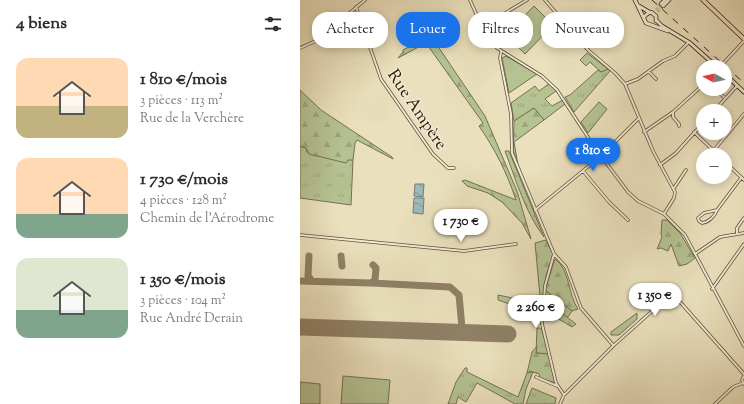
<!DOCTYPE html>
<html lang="fr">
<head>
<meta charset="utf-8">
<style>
  body { margin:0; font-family:"Sorts Mill Goudy",serif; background:#f7f7f7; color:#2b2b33; height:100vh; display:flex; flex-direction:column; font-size:15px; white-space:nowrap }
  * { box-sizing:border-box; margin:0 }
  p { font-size:13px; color:#7c7c81 }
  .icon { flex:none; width:22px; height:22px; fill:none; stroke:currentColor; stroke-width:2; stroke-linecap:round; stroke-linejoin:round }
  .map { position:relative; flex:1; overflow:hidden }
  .details { display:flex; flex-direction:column; background:#fff; width:300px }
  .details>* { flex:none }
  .hud { position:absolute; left:12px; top:12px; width:372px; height:36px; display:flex; gap:8px }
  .needle { width:26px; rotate:278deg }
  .tools { position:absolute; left:396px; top:60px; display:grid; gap:8px }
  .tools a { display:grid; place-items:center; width:36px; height:36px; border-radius:50%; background:#fff; box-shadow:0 2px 10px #0003; font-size:20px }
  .price { position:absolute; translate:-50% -34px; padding:0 9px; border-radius:14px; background:#fff; color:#222; font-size:13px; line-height:26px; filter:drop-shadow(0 1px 2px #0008) }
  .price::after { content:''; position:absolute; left:50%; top:24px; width:12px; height:9px; margin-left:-6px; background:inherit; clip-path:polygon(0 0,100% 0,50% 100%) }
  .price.active { background:#1a73e8; color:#fff }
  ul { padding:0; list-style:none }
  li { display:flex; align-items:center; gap:12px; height:100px; padding:0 16px }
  li span { display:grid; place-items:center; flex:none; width:112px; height:80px; border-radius:12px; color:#555 }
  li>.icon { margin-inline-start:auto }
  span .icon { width:48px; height:48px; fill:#fffc; stroke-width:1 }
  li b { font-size:17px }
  h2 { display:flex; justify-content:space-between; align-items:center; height:48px; padding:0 16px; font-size:17px }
  .tag { padding:0 14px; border-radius:16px; background:#fff; box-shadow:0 2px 10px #0003; font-size:14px; line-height:36px }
  .tag.active { background:#1a73e8; color:#fff }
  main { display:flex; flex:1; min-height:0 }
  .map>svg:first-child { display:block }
</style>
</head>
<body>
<main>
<section class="details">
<h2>4 biens<svg class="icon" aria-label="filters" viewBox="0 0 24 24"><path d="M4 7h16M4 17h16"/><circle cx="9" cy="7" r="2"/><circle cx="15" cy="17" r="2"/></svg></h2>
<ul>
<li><span style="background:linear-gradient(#ffd9b3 60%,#c2b280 0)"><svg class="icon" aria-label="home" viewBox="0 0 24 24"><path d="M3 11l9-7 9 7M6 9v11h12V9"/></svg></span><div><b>1 810 €/mois</b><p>3 pièces · 113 m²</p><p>Rue de la Verchère</p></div></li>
<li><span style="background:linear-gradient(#ffd9b3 70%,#7fa58c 0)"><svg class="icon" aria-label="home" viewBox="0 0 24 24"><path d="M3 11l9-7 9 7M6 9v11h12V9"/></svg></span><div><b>1 730 €/mois</b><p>4 pièces · 128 m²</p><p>Chemin de l'Aérodrome</p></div></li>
<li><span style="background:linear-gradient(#dfe7d0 65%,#7fa58c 0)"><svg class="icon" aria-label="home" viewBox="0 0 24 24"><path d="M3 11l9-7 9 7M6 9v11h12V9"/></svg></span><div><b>1 350 €/mois</b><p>3 pièces · 104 m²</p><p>Rue André Derain</p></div></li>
</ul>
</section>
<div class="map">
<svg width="444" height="404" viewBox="0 0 444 404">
  <defs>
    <pattern id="grass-tufts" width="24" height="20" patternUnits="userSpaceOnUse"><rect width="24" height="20" fill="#b5c292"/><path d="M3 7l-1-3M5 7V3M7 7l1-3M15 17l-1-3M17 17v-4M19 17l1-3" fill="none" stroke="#9ca67d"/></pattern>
    <pattern id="forest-firs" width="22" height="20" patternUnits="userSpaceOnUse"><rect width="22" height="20" fill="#b5c292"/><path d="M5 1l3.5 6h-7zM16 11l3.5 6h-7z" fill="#9ca67d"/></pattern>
    <pattern id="water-waves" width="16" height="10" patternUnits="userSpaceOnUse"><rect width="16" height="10" fill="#9ebabc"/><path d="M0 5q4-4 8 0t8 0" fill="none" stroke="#829797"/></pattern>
  </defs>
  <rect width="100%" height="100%" fill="#eae0bd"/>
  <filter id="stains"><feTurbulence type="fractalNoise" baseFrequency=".005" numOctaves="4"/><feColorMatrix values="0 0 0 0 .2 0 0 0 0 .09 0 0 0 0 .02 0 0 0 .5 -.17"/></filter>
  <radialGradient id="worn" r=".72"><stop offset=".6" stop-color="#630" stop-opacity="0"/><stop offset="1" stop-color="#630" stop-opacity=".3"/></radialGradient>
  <path fill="url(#grass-tufts)" stroke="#757151" d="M308 69 310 71 274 112 265 97 270 95 298 70 301 72Z
    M250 83 256 91 245 99 252 106 263 100 265 104 244 120 234 108 214 121 211 103 235 86 239 91Z
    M299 102 307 109 288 133 281 122Z
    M0 146 6 148 7 152 53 160 51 205 0 198Z
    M245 290 272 311 267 318 251 304 245 302Z
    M237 328H240L242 330 249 354 236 353Z
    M165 368H167V372L218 397 227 373 233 372 226 389 223 404H215L177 383 166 402 158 397 156 404H148L156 382Z
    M232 388 256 398 255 404H226Z"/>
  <path fill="url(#forest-firs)" stroke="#757151" d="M125 38 133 39 185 116 217 191 231 239 222 223 202 202 188 193 167 186 162 181 165 180 216 200C207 173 195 149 179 126L183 123 126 43 98 58 103 52V50Z
    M287 53 308 69 301 72 290 62 286 66 280 60Z
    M0 90 21 110 92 157 93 159 57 140 55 143 53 160H48L46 163 9 154 6 148 0 146Z
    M234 108 244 120 214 142 218 165 213 153 214 121Z
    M205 151H209L244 237C225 212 216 180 205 151Z
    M362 220H367L380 233 395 258 387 264 379 266 371 244 368 251 361 248 357 249 362 237 361 234Z
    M246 240 253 254 252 258 246 276 241 307 235 243Z
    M255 259C270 269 268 295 278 309L272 311 245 290Z
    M362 284H366L368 288C364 295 351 307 343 308Z
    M198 295 237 303 238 314 198 300Z
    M245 302 250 304 276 324 272 327 244 310Z
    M337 313V319L319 335H311V332Z
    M237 346 236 353 249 354 255 383 240 378 239 374 230 371 227 373 232 352Z"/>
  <path fill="#b5c292" stroke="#757151" d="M234 6 253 25 225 54 206 35Z
    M206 56 237 74 209 93 202 58Z
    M43 376 90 380 88 404H41Z
    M0 382 20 384V404H0Z"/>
  <path fill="url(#water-waves)" stroke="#747c77" d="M115 184H124L123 197 114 196Z
    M114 198H124L123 214 113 213Z"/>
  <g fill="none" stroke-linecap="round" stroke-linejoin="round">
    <path stroke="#908066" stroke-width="7" d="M9 256 8 276 12 281
      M41 256 42 266
      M0 281 71 283 75 280 76 268 73 265
      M71 283 150 287 159 295 162 328 166 333"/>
    <path stroke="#908066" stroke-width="17" d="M0 327 208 334"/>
    <path stroke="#c6ba9a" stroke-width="3" stroke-dasharray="3 1.5" stroke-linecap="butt" d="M356 10 361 4
      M358 12 363 6"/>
    <defs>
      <path id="street" d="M170 0 182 27 197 48 242 76 257 90 295 148 328 192 338 201 364 214 385 235 444 346
        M245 0 288 50 315 73 325 84 353 151 375 192 374 198 364 214
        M56 7 81 79 133 154 148 168H154
        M182 27 227 0
        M0 48 18 40 65 0
        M201 52 200 58 211 114 212 153 254 254 245 286 242 324 256 383 264 395 260 404
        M420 67 444 41
        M349 72 356 79
        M325 84 338 79 363 61 375 56 389 42
        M414 89 424 97
        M412 93 415 90
        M414 111 437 86
        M373 112V117L379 124V126
        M344 132 373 112 403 85
        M394 132 418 155
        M410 155 444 114
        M425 162 444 180
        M360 165 376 153 403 123
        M400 168 403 164
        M283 171 309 202 328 220
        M374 188 386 170
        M235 210 301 156 338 119
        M417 210C415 216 409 222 402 223L399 221 398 218 404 213Z
        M417 210 441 178
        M437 233V228L444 218
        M0 235 164 251 216 244
        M254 254 266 267 281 308 313 345
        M395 254 420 237 444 233
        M412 289 444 244
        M444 376 442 380 444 384
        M236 377 257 386
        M264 395 313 346 369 296 381 303 444 374
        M415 404 433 387 443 383"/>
      <path id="secondary" d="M335 0 346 23 368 31
        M361 4 365 0
        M339 6 349 12
        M363 6 369 0
        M344 17 347 14 351 12 356 16V21
        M356 20 362 26 390 43 417 67
        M425 74 444 92"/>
      <path id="primary" d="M403 0 444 39"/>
    </defs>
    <use href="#street" stroke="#62503b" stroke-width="3.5"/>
    <use href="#secondary" stroke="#352010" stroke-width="4.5"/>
    <use href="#primary" stroke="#352010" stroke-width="5"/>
    <use href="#street" stroke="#f1ebd4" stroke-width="2"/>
    <use href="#secondary" stroke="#f1ebd4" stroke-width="3"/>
    <use href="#primary" stroke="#eae0bd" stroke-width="3.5"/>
    <path stroke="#352010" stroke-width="1" stroke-dasharray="7 7" stroke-linecap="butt" d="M352 0 444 83"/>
  </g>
  <g text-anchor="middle" stroke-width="3" stroke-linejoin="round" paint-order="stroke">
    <g font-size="17" fill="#352010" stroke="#f1ebd4">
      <text transform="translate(118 109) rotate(56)" y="6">Rue Ampère</text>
    </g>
  </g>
  <rect width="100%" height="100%" filter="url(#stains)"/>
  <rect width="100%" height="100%" fill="url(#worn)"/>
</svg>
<div class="tools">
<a><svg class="needle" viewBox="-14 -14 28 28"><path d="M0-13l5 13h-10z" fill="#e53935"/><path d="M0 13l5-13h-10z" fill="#7c7c81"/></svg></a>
<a>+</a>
<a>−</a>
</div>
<b class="price active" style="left:293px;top:172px">1 810 €</b>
<b class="price" style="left:161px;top:243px">1 730 €</b>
<b class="price" style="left:355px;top:317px">1 350 €</b>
<b class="price" style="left:236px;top:329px">2 260 €</b>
<div class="hud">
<a class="tag">Acheter</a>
<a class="tag active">Louer</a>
<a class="tag">Filtres</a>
<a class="tag">Nouveau</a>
</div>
</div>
</main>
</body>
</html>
